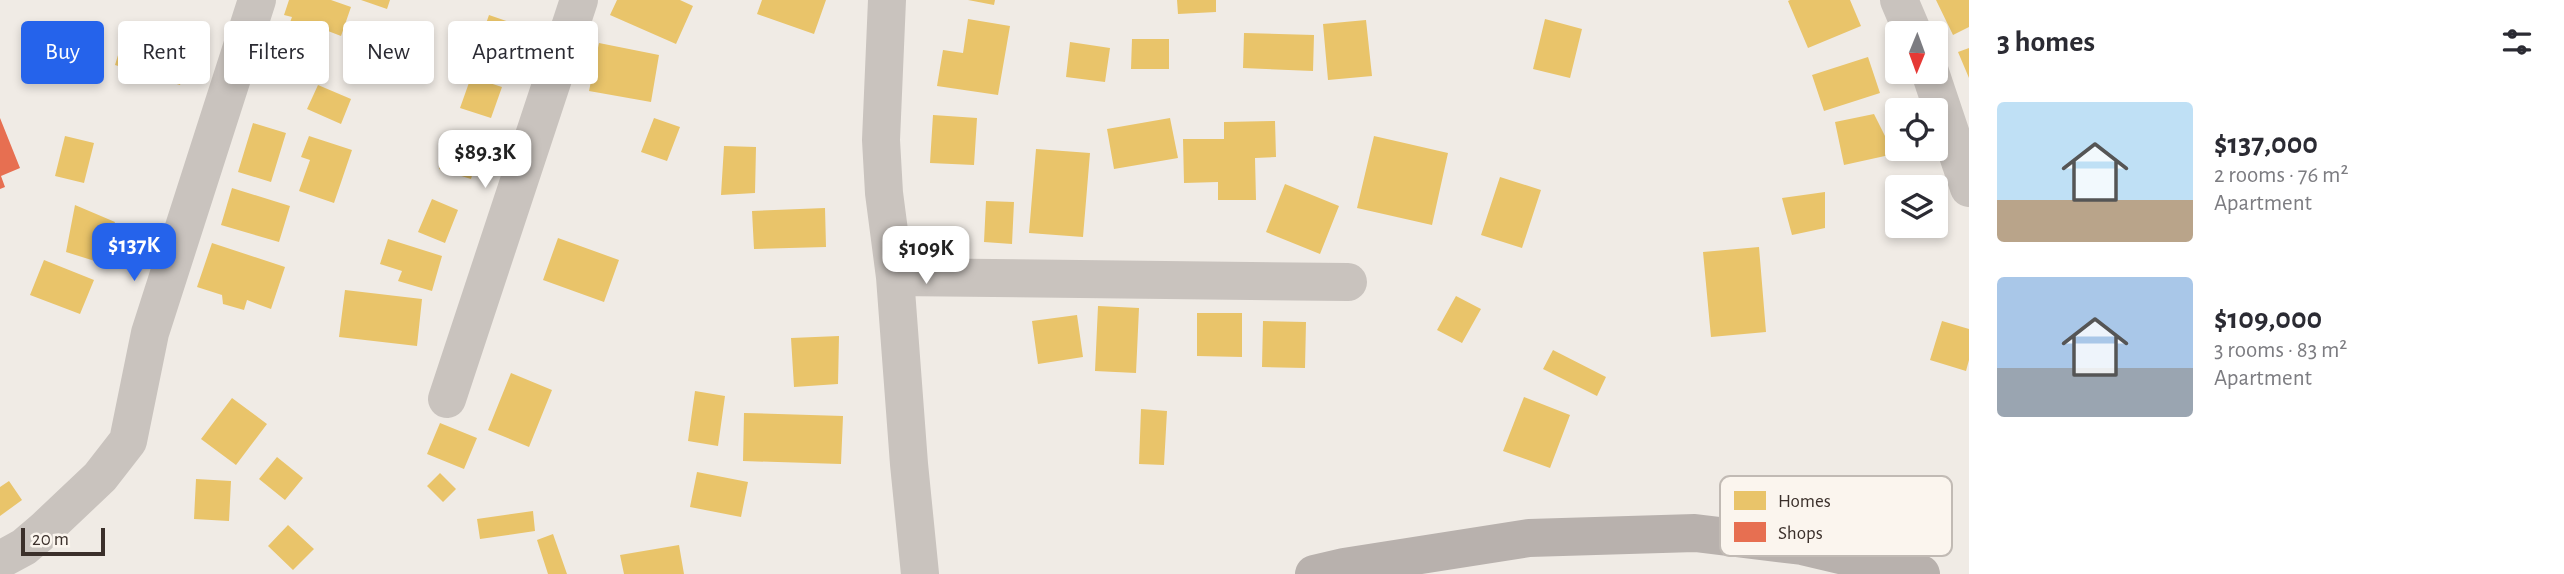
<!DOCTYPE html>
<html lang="en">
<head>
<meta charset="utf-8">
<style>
  body { margin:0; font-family:"Alegreya Sans",sans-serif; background:#f2f2f3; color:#2b2b33; height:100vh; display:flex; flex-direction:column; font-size:26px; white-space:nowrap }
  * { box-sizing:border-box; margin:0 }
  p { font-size:23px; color:#7c7c81 }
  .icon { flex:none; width:38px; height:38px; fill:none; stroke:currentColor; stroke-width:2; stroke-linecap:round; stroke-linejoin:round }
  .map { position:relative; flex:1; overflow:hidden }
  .panel { display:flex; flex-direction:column; background:#fff; width:595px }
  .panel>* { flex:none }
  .hud { position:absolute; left:21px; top:21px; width:665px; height:63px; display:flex; gap:14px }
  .needle { width:46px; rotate:181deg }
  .tools { position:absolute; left:1885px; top:21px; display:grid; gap:14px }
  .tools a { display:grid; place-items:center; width:63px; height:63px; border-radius:7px; background:#fff; box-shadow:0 4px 10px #0003; font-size:35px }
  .scale { position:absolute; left:21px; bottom:18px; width:84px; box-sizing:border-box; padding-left:7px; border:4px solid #3b302b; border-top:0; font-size:19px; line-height:24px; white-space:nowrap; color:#3b302b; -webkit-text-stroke:5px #fbf5ee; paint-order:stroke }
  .price { position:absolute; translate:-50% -60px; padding:0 16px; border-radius:14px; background:#fff; color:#222; font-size:23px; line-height:46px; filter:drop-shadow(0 2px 4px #0008) }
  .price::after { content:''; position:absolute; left:50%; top:42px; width:21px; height:16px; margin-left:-10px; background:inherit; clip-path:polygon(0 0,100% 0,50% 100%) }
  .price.selected { background:#2563eb; color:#fff }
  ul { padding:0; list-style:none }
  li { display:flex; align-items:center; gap:21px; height:175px; padding:0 28px }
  li span { display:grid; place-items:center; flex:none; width:196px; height:140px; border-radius:7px; color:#555 }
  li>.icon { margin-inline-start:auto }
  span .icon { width:84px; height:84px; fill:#fffc; stroke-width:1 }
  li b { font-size:30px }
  h2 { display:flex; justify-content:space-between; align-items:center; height:84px; padding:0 28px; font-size:30px }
  .pill { padding:0 24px; border-radius:7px; background:#fff; box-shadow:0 4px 10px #0003; font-size:24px; line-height:63px }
  .pill.selected { background:#2563eb; color:#fff }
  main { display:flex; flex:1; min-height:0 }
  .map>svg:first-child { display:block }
</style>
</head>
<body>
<main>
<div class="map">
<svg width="1969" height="574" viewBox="0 0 1969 574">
  <rect width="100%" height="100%" fill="#f0ebe5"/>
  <path fill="#e9c46a" d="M289 0H331L351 7 341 36 328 31 317 63 280 50 292 17 284 15Z
    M361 0H390L387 9Z
    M617 0H680L693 6 676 44 610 15Z
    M762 0H826L814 34 757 14Z
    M968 0H995L994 5Z
    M1177 0H1216V12L1178 14Z
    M1790 0H1850L1861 26 1808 48 1788 1Z
    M1936 0H1969V27L1953 35Z
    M489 15 521 26 508 63 476 52Z
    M968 19 1010 26 998 95 937 86 943 50 963 53Z
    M1545 19 1582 29 1570 78 1533 69Z
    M1366 20 1372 76 1328 80 1323 24Z
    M128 22 193 42 180 85 115 65Z
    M1244 33 1314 35 1313 71 1243 68Z
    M1132 39H1169V69H1131Z
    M1070 42 1110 48 1105 82 1066 77Z
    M599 43 659 55 651 102 589 91Z
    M1969 48V78L1958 52Z
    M1868 57 1880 93 1824 111 1812 75Z
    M471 77 502 87 491 118 460 108Z
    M318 85 351 99 341 124 307 109Z
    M1874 114 1894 154 1844 165 1835 122Z
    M933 115 977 118 974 165 930 163Z
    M654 118 680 127 667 161 641 152Z
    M1170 118 1178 158 1114 169 1107 129Z
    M1275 121 1276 157 1255 158 1256 200H1218V182L1184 183 1183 139H1224V122Z
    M253 123 286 133 271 182 238 172Z
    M65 136 94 143 84 183 55 176Z
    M309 136 352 150 334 203 299 191 310 160 301 157Z
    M1374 136 1448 153 1432 225 1357 208Z
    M449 138 480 148 471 179 439 169Z
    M724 146 756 147 755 193 721 195Z
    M1036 149 1090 153 1083 237 1029 233Z
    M1500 177 1541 190 1522 248 1481 235Z
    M1285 184 1339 206 1320 254 1266 232Z
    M232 188 290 206 279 242 221 225Z
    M1825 192V228L1792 235 1782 198Z
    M432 199 458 210 445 243 418 232Z
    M986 201 1014 202 1012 244 984 242Z
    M75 205 115 222 98 262 66 252Z
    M825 208 826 247 754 249 752 211Z
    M558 238 619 260 604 302 543 280Z
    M388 239 442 256 432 291 398 281 402 271 380 264Z
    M212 243 285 267 271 309 247 300 244 310 223 304 222 295 197 287Z
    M1759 247 1766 332 1711 337 1703 252Z
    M44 260 94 280 80 314 30 295Z
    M345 290 422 299 417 346 339 337Z
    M1456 296 1481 309 1462 343 1437 330Z
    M1098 306 1139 308 1136 373 1095 371Z
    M1197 313H1242V357L1197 356Z
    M1077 315 1083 357 1038 364 1032 321Z
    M1263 321 1306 322 1305 368 1262 367Z
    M1942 321 1969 329V360L1966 371 1930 360Z
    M839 336 838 384 794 387 791 338Z
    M1553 350 1606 377 1597 396 1543 369Z
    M511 373 552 390 529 447 488 430Z
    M695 391 725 396 718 446 688 441Z
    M1524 397 1570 415 1550 468 1503 451Z
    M232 398 267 424 236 465 201 439Z
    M1141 409 1167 411 1164 465 1139 464Z
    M744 413 843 416 841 464 743 461Z
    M440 423 477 438 464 469 427 454Z
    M277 457 303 478 285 500 259 479Z
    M697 472 748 482 741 517 690 507Z
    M440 473 456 489 443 502 427 486Z
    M196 479 231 481 229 521 194 519Z
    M9 481 22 500 0 516V487Z
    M533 511 535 531 480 539 477 519Z
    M288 525 314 549 293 570 268 546Z
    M553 534 567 574H548L537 540Z
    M679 545 684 574H624L620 555Z"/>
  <path fill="#e76f51" d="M0 118 20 168 1 176 5 187 0 189Z"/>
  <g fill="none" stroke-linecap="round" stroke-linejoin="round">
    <path stroke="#c9c3be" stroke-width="38" d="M887 0 881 140 884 193 895 277 909 464 920 574
      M1899 0 1913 33
      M1930 72 1969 188
      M895 277 1348 282
      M447 399 579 0
      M0 560 24 547 44 530 100 477 128 441 150 333 257 0"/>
    <path stroke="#b8b1ad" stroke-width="38" d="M1314 574 1344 567 1529 538 1695 533 1802 546 1921 574"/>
  </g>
  <rect x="1720" y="476" width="232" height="80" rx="10" fill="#fbf5ee" stroke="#c1bab4" stroke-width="2"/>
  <rect x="1734" y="491" width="32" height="19" fill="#e9c46a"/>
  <rect x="1734" y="522" width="32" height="20" fill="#e76f51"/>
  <g font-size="19" fill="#3b302b">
    <text x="1778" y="507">Homes</text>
    <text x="1778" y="539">Shops</text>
  </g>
</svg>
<div class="tools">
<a><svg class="needle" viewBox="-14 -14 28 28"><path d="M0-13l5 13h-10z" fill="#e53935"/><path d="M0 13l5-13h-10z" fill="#7c7c81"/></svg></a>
<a><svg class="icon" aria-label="locate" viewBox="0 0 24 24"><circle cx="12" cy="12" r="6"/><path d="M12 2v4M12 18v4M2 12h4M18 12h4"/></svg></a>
<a><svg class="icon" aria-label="layers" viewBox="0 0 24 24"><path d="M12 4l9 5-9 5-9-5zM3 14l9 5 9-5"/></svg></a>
</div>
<div class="scale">20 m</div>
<b class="price" style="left:485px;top:190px">$89.3K</b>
<b class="price selected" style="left:134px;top:283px">$137K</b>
<b class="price" style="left:926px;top:286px">$109K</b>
<div class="hud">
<a class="pill selected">Buy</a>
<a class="pill">Rent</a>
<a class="pill">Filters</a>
<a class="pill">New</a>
<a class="pill">Apartment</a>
</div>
</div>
<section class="panel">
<h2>3 homes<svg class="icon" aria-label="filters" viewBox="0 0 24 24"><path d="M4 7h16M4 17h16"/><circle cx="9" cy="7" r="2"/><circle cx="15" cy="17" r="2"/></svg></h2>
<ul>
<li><span style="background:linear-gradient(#bfe0f5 70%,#b9a48a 0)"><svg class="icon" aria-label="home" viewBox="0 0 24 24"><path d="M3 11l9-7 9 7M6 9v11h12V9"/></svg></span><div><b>$137,000</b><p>2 rooms · 76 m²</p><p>Apartment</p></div></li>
<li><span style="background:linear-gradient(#a9c7e8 65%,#9aa5b1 0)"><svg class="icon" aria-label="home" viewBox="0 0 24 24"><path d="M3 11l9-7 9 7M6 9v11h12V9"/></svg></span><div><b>$109,000</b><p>3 rooms · 83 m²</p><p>Apartment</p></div></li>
</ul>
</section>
</main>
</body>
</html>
